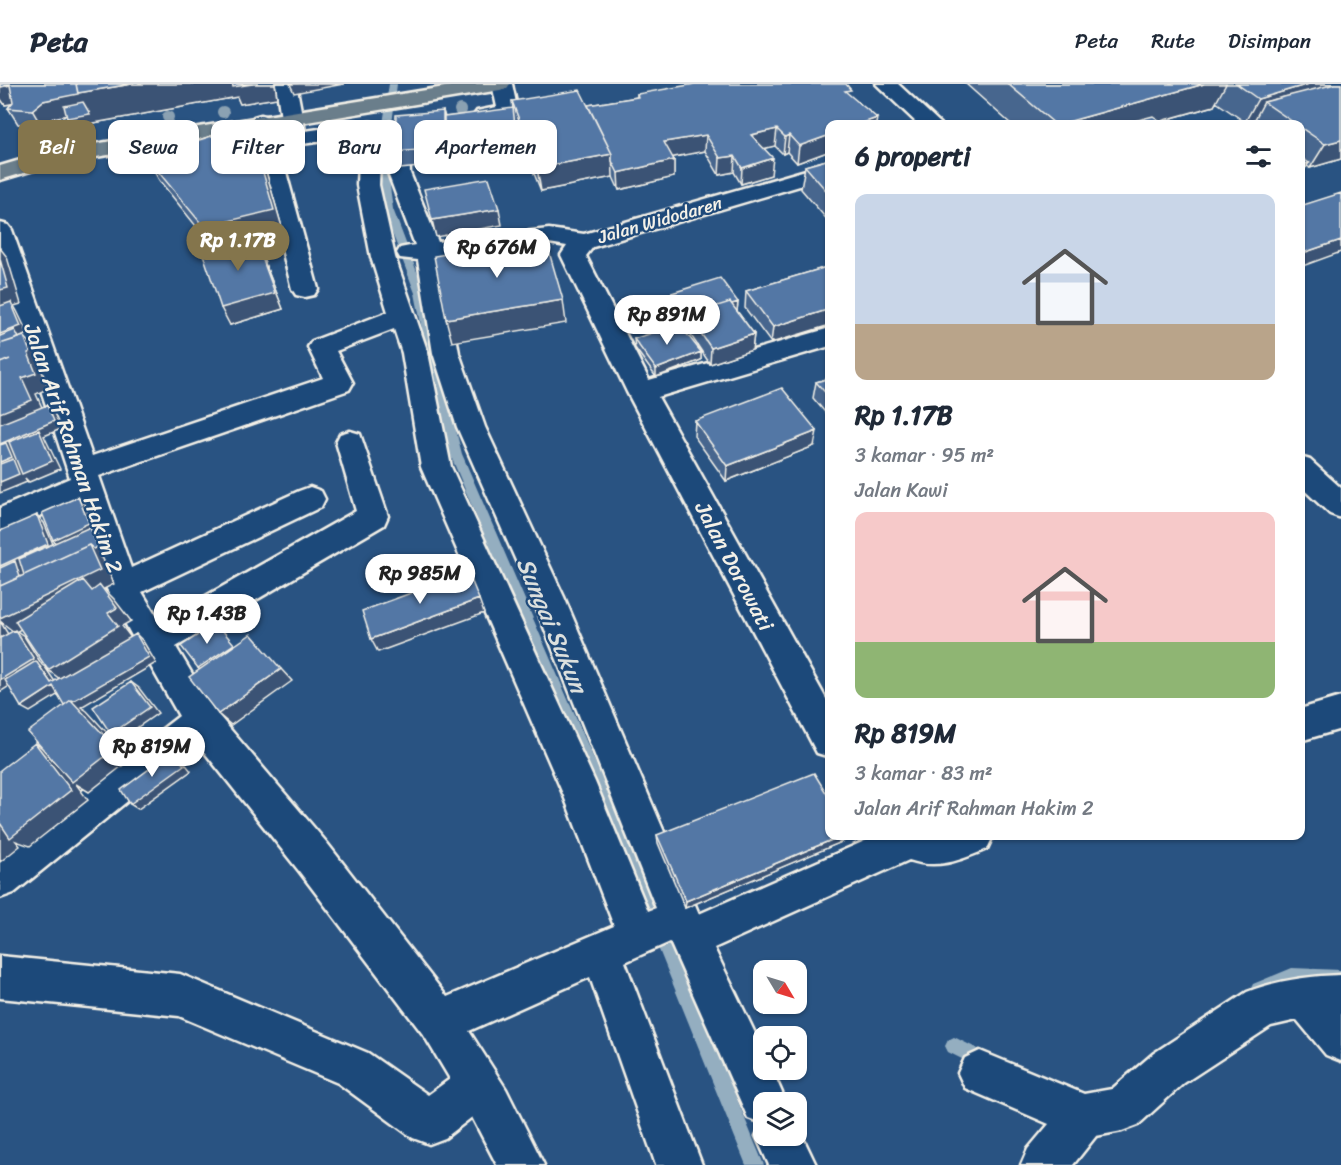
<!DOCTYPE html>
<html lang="id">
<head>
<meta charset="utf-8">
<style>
  body { margin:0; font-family:Sriracha,sans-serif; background:#f2f2f3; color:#1f2937; height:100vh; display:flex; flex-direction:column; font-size:22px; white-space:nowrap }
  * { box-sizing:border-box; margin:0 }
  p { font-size:20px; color:#747a83 }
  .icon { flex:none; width:33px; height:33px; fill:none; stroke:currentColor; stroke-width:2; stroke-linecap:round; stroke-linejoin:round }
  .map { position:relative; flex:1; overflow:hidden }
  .panel { position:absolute; left:825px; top:36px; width:480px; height:720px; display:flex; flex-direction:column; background:#fff; border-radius:12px; box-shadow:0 2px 4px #0004 }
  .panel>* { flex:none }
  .banner { position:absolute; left:18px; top:36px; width:570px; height:54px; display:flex; gap:12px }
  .needle { width:39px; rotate:128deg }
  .buttons { position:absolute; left:753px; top:876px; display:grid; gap:12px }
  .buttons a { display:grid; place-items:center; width:54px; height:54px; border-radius:12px; background:#fff; box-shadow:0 2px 4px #0004; font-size:30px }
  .price { position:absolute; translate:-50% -51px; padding:0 14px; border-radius:21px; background:#fff; color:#222; font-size:20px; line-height:39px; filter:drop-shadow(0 2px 3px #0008) }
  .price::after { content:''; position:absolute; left:50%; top:36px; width:18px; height:14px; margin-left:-9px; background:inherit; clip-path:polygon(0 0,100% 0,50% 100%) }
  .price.current { background:#84754c; color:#fff }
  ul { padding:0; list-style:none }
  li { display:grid; align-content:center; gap:12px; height:318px; padding:0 30px }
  li span { display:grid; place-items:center; height:186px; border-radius:12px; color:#555 }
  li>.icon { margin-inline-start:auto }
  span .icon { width:108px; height:108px; fill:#fffc; stroke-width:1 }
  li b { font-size:26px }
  h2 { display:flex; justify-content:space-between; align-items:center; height:72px; padding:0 30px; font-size:26px }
  .tag { padding:0 21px; border-radius:12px; background:#fff; box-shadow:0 2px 4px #0004; font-size:21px; line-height:54px }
  .tag.current { background:#84754c; color:#fff }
  header { display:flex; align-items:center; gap:36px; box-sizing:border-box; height:84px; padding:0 30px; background:#fff; border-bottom:2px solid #e0e1e3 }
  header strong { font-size:28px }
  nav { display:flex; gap:33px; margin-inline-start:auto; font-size:21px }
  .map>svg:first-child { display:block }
</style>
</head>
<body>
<header>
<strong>Peta</strong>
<nav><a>Peta</a><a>Rute</a><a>Disimpan</a></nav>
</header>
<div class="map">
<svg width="1341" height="1081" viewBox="0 0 1341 1081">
  <rect width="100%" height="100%" fill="#295382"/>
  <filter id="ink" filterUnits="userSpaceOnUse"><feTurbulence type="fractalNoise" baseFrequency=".0167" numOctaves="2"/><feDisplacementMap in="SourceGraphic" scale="12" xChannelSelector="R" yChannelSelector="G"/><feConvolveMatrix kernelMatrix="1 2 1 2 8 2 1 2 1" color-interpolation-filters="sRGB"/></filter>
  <g filter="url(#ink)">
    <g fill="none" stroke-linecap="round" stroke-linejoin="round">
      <path fill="#94aec0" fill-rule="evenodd" d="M389 0H397L387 80 393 125 425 209 439 281 462 370 662 833 764 1081H746L649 841 450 370 429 281 415 209 383 125 377 80Z
        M1292 884 1341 886V902L1292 900 1259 915 1253 912 1250 906 1253 900Z
        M954 953 994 973 997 979 994 985 988 988 948 968 945 962 948 956Z"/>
      <defs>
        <path id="minor" d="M276 0H296L305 47 370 38 378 39 381 44 379 101 395 173 428 269 451 383 595 698 648 827 656 824 532 513 457 343 433 269 418 176 400 174 397 169 400 164 415 161 388 89 386 43 389 38 397 37 408 38 411 43 408 47 410 89 438 158 549 145 584 150 830 79V93L593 163 586 172 649 296 830 244V262L658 313 830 622V673L817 669 627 308 561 171 567 162 549 159 442 173 459 269 485 343 564 513 699 830 876 752H993L987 765C960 776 938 786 909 776L714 864 764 968V986H772L786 1018H764V1052H796V1039L816 1081H769L756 1052 762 1039 748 1034 670 858 625 878 702 1081H656L590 893 469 947 506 1005 544 1081H497L472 1033 445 1054 429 1060 413 1054 338 999 179 932 0 914V872L180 890 368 969 428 1011 450 995 425 953 299 787 198 660 14 809 0 814V771L179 632 144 570 141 569 106 503 77 416 0 449V424L70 394 0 182V139L8 141 12 146 92 372 323 294 308 263 312 257 388 228 371 173 357 101 359 52 295 61 287 60 284 55ZM394 245 402 269 421 383 564 712 614 842 447 913 327 759 213 625 176 563 384 441 388 432 360 350 350 347 340 350 336 358 356 427 160 538 142 508 321 423 325 415 321 407 310 403 299 407 131 484 99 392 349 306 353 299 336 267Z
          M492 0H512L518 28 515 32 484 37 477 35 474 31 477 27 497 23Z
          M876 0H898L941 40H918Z
          M261 31 268 33 272 37 318 205 314 211 305 213 296 211 292 205 250 37 254 33Z
          M1300 373 1310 376 1341 404V434L1330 430 1300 402Z
          M1341 613V645L1300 657V625Z
          M1341 891V977L1326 971 1297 936 1271 942 1184 999 1138 1041 1122 1047 1096 1052 1073 1081H1021L1028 1065 1049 1040 965 1004 958 989 965 974 980 967 1084 1010 1112 1005 1154 969 1247 908C1278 896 1308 892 1341 891Z"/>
        <path id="major" d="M463 0H510L507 4 500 6 54 80 0 96V82L51 67Z"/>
      </defs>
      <use href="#minor" stroke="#f4f1e8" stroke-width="5"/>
      <use href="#major" stroke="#f4f1e8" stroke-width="5"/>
      <use href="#minor" fill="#1f4a7a" fill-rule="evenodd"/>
      <use href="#major" fill="#6b7e8b" fill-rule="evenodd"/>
    </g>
    <g fill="#8ba1b2">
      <circle cx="460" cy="26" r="6"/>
      <circle cx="223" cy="28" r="6"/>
      <circle cx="168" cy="33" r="6"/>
    </g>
    <path fill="#47668e" stroke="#f4f1e8" stroke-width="1.5" d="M0 0H275L277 14 240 20 237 13 72 43 67 34 66 31 53 34 42 43 18 40 8 24 11 20 5 21 0 14Z
      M966 0H1341V75L1310 84 1307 82 1303 87 1300 88V40H1252L1255 35 1245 38 1216 18 1214 22 1161 37 1165 40H1011Z
      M637 10 830 40V67L797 79 787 68 783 70 775 62 764 64 771 91 741 100 734 88 719 91 705 67 672 73 674 76V93L619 106 613 93 541 107 523 62 489 67 490 73 472 74V78L400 85 395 68 443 27 445 33 513 26 512 17 588 21 637 13Z
      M249 40 259 63 284 150 256 157 283 225 230 241 213 163 159 96 146 73Z
      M830 75V139L801 105 805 82Z
      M830 182V241L771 259 745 224 746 207Z
      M672 209 738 218 737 227 754 250 752 266 710 280 688 247V241L672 217Z
      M634 255 701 268V276L656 293 635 264Z
      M830 294V334L813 314 816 298Z
      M695 337 814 362 726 397 694 352Z
      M657 751 830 752H847L844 757 685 824 658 759Z"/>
    <path fill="#3a5374" stroke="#f4f1e8" stroke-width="1.5" d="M132 0H275L277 14 240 20 237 13 72 43 67 34 88 27 53 34 42 43 32 26 43 17 78 9Z
      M290 0H344L294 9Z
      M1204 0H1226L1214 22 1150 40H1060Z
      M1309 0H1341L1264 18 1255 35 1245 38 1258 15Z
      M10 1 21 18 5 21 0 14V3Z
      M443 27 447 44 445 72 443 64Z
      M877 34 876 40H860Z
      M249 40 259 63 284 150 256 157 283 225 230 241 221 224 216 167 204 143Z
      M777 45 775 62 750 68 751 51Z
      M706 51 705 67 664 75V58Z
      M789 51 787 68 783 70 785 53Z
      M830 51V67L797 79 799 62Z
      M522 53 523 61 489 67 490 73 487 58Z
      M1341 56V75L1310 84 1325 60Z
      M612 70 613 93 541 107 537 84Z
      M735 72 734 88 719 91 720 74Z
      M773 74 771 91 741 100 742 84Z
      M674 76V93L619 106 618 89Z
      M1309 79 1303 87 1300 88V81Z
      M499 125 502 141 436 153 432 136Z
      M1341 156V168L1300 183V170Z
      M0 164 7 173 21 220 14 222 17 227 28 250 21 253 22 255 24 252 38 268 43 284 41 285 49 304 36 310 46 332 0 350Z
      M563 216 566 239 452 258 446 235Z
      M738 218 737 227 690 233Z
      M830 225V241L771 259 773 243Z
      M754 250 752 266 710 280 711 264Z
      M701 268V276L656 293V285Z
      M47 321 54 329 61 345 44 352 60 385 29 398 25 394 27 398 0 409V360Z
      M817 347 814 362 726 397 727 382Z
      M78 413 85 421 96 447 94 448 97 450 106 471 101 473 103 475 114 500 104 505 114 515 131 537 122 542 132 555 64 598 48 586 108 529 95 509 17 547 24 552 42 581 45 583 60 605 51 599 40 583 0 608V596L14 548 0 537V534L35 504 0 493V482L37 431 44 439 56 467 89 461 92 449 60 464 53 456Z
      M479 515 484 529 378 568 371 555Z
      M0 537 11 555 0 562Z
      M216 539 239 567 204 590 198 584Z
      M136 550 143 557 156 579 81 623 87 627 131 675 89 708 76 700 88 716 30 762 16 757 20 762 0 778V734L35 659 53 670 64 622Z
      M281 585 292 597 231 641 218 630Z
      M131 598 139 604 158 629 119 656 111 650Z
      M53 602 62 608 30 628 21 623Z
      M172 668 180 673 191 687 138 725 130 720Z
      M841 752H847L844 757 685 824 686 817Z"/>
    <path fill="#5377a5" stroke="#f4f1e8" stroke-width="1.5" d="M0 0H76L78 10 43 17 32 26 8 24 13 18 10 1 0 3Z
      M76 0H132L78 9Z
      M232 0H253L233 3Z
      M695 0H846L851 6 845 7 877 34 860 40H830V51L799 62 789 51 785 53 777 45 751 51 773 74 742 84 735 72 720 74 706 51 664 58 674 76 618 89 612 77V70L588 21 638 13 637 10Z
      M1008 0H1204L1060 40H1055Z
      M1237 0H1309L1258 15Z
      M1335 0H1341V56L1325 60 1300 43V40H1296L1264 18Z
      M580 6 612 70 537 84 512 17Z
      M83 18 90 30 67 34 64 22Z
      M513 24 515 41 520 53 487 58 488 64 470 65 471 70 445 72 444 33Z
      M443 27V64L395 68 396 31Z
      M1153 32 1165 40H1123Z
      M249 40 274 126 204 143 146 73Z
      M1300 73 1309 79 1300 81Z
      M830 75V111L805 82Z
      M489 94 499 125 432 136 424 105Z
      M1341 109V156L1300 170V122Z
      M254 152 275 209 221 224 202 167Z
      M545 154 563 216 446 235 434 172Z
      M0 175 8 204 0 206Z
      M830 182V225L773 243 746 207Z
      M720 194 738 218 732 220 730 218 688 231V233L672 209Z
      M11 218 21 242 0 250V222Z
      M730 218 754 250 711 264 688 231Z
      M679 240 701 268 656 285 634 255Z
      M15 246 19 254 0 260V252Z
      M24 252 30 268 28 269 36 289 22 294 32 316 0 329V279L10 275 0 279V260Z
      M830 294V314L816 298Z
      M782 304 817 347 727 382 695 337Z
      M47 321 54 337 0 360V340Z
      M39 346 52 377 22 390 9 358Z
      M6 359 12 373 0 378V361Z
      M13 375 19 390 0 398V380Z
      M78 413 89 439 53 456 42 429Z
      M37 431 48 460 0 482V447Z
      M90 443 98 463 94 465 89 461 24 491 19 475Z
      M89 461 100 486 0 534V502Z
      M15 477 20 493 0 502V484Z
      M468 488 479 515 371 555 362 527Z
      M83 496 92 507 100 501 117 524 108 529 118 542 48 586 15 537Z
      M216 539 234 560 198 584 181 562Z
      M15 546 34 575 0 596V554Z
      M136 550 149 573 73 617 71 616 64 621 53 602 21 623 5 596 36 577 51 599Z
      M251 550 281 585 218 630 189 593Z
      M131 598 150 623 111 650 93 623Z
      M71 616 116 664 72 698 28 648Z
      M35 659 71 706 10 754 0 739V686Z
      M172 668 184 681 130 720 121 706Z
      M814 689 830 715V752H841L686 817 657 751Z"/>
  </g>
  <g text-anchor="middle" stroke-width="4.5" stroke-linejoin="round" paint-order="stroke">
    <g font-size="18" fill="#f4f1e8" stroke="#1f4a7a">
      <text transform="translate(660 136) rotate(-16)" y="6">Jalan Widodaren</text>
    </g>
    <g font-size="22" fill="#f4f1e8" stroke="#1f4a7a">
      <text transform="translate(74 364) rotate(71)" y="8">Jalan Arif Rahman Hakim 2</text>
      <text transform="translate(735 482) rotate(62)" y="8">Jalan Dorowati</text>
    </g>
    <g font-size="24" font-style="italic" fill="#dce0de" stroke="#1f4a7a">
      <text transform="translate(552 541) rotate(67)" y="8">Sungai Sukun</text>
    </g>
  </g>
</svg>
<div class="buttons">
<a><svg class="needle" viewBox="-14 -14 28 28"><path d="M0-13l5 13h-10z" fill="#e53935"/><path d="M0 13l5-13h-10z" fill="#747a83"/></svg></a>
<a><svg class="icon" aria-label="locate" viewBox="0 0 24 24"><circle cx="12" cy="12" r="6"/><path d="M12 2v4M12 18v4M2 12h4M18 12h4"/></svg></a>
<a><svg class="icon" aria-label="layers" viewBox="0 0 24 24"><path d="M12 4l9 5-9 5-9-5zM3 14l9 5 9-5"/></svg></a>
</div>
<b class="price current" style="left:238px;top:188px">Rp 1.17B</b>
<b class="price" style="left:497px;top:195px">Rp 676M</b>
<b class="price" style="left:667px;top:262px">Rp 891M</b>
<b class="price" style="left:420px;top:521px">Rp 985M</b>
<b class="price" style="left:207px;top:561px">Rp 1.43B</b>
<b class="price" style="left:152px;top:694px">Rp 819M</b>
<div class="banner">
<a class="tag current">Beli</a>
<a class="tag">Sewa</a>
<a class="tag">Filter</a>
<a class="tag">Baru</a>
<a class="tag">Apartemen</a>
</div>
<section class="panel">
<h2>6 properti<svg class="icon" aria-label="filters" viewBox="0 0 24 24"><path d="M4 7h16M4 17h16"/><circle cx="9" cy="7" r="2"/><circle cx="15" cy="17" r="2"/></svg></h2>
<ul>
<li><span style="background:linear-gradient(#c9d6e8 70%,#b9a48a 0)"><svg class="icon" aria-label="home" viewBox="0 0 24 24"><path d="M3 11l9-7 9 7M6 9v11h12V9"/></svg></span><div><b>Rp 1.17B</b><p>3 kamar · 95 m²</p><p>Jalan Kawi</p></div></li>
<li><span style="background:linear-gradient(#f6c9c9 70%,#8fb573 0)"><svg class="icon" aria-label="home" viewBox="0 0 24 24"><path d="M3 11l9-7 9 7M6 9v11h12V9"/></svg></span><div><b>Rp 819M</b><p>3 kamar · 83 m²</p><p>Jalan Arif Rahman Hakim 2</p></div></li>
</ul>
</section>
</div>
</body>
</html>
